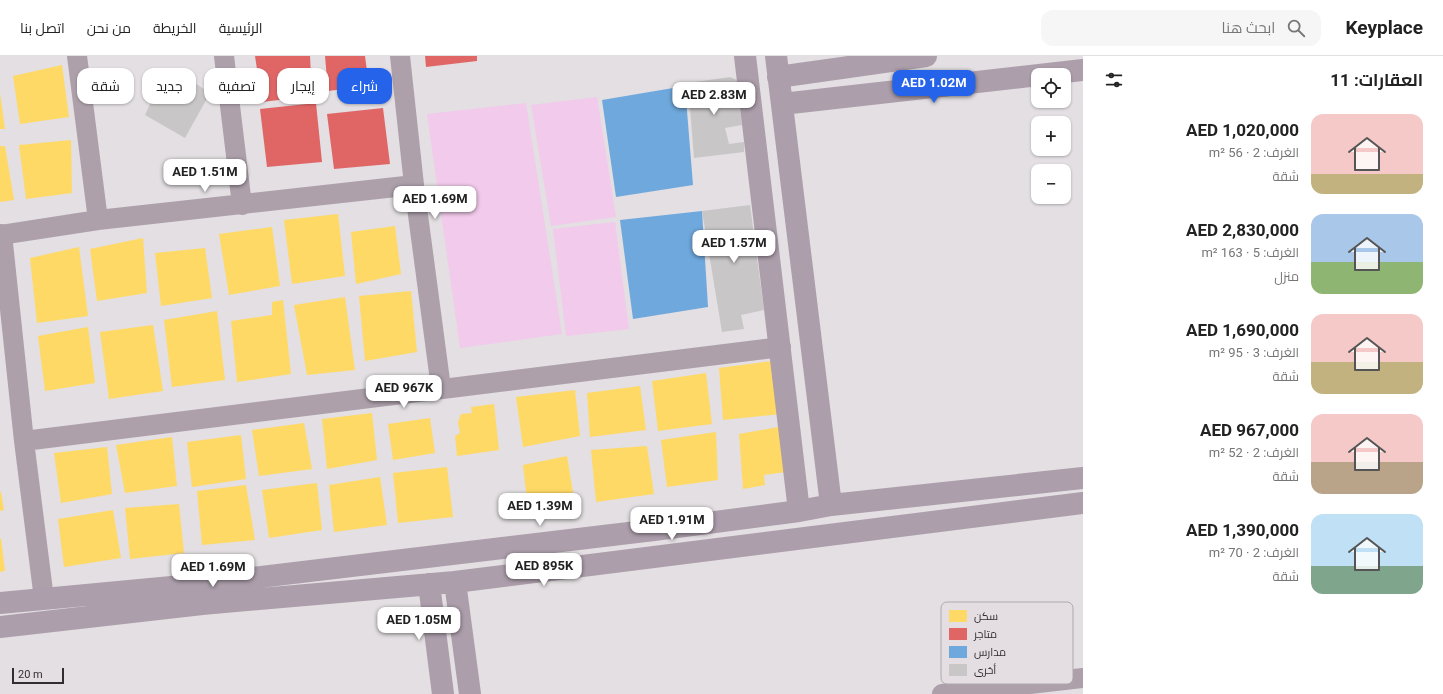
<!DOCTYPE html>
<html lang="ar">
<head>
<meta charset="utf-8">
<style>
  body { margin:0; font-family:Roboto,Cairo,sans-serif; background:#f6f6f6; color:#222; direction:rtl; height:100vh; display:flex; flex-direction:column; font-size:15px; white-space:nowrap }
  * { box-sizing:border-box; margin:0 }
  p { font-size:13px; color:#767676 }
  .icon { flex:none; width:22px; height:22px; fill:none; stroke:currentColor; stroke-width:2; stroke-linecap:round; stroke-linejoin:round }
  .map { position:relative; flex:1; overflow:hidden; direction:ltr }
  .drawer { display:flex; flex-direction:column; background:#fff; width:360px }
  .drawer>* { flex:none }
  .banner { position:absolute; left:12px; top:12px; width:380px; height:36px; direction:rtl; display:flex; gap:8px }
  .buttons { position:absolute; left:1031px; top:12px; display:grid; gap:8px }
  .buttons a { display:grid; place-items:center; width:40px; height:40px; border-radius:8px; background:#fff; box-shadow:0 1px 3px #0004; font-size:20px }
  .scale { position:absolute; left:12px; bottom:10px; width:52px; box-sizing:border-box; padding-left:4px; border:2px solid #302e30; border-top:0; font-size:11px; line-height:14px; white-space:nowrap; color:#302e30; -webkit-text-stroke:3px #e4dee3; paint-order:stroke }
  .price { position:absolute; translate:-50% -34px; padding:0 9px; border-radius:8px; background:#fff; color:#222; font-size:13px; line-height:26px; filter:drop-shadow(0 1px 2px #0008) }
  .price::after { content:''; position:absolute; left:50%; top:24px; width:12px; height:9px; margin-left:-6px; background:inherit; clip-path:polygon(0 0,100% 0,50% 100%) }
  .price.on { background:#2563eb; color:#fff }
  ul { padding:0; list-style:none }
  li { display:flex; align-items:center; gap:12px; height:100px; padding:0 20px }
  li span { display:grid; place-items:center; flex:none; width:112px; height:80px; border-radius:12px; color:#555 }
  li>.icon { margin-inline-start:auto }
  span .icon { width:48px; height:48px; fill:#fffc; stroke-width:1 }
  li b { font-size:17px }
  h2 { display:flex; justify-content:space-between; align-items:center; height:48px; padding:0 20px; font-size:17px }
  .pill { padding:0 14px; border-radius:12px; background:#fff; box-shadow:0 1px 3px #0004; font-size:14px; line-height:36px }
  .pill.on { background:#2563eb; color:#fff }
  header { display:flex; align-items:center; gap:24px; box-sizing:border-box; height:56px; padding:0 20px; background:#fff; border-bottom:1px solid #e0e0e0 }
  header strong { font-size:19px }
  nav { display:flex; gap:22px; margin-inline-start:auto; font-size:14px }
  .search { width:280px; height:36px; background:#f6f6f6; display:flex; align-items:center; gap:10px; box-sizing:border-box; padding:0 14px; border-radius:12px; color:#767676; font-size:15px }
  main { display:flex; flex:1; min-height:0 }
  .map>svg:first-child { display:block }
</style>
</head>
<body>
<header>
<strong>Keyplace</strong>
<div class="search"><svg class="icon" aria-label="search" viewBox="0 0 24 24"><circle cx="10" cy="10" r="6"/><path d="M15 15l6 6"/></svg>ابحث هنا</div>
<nav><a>الرئيسية</a><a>الخريطة</a><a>من نحن</a><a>اتصل بنا</a></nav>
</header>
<main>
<section class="drawer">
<h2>العقارات: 11<svg class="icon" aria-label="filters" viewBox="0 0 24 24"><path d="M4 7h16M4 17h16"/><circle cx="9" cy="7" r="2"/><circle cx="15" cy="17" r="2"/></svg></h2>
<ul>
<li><span style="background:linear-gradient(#f6c9c9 75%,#c2b280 0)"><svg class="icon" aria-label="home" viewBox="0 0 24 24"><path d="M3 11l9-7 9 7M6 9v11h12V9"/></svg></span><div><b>AED 1,020,000</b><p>الغرف: 2 · 56 m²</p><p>شقة</p></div></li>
<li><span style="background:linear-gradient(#a9c7e8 60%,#8fb573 0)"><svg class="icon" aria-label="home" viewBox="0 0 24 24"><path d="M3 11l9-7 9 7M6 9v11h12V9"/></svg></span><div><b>AED 2,830,000</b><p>الغرف: 5 · 163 m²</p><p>منزل</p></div></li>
<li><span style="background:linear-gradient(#f6c9c9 60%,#c2b280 0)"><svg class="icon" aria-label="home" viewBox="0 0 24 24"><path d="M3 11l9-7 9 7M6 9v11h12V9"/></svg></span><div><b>AED 1,690,000</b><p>الغرف: 3 · 95 m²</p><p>شقة</p></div></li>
<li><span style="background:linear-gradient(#f6c9c9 60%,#b9a48a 0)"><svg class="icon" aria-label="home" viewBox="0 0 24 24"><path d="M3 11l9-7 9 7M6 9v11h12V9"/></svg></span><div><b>AED 967,000</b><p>الغرف: 2 · 52 m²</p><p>شقة</p></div></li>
<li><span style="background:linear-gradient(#bfe0f5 65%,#7fa58c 0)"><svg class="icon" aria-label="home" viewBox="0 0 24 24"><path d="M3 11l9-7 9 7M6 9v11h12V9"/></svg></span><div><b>AED 1,390,000</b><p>الغرف: 2 · 70 m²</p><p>شقة</p></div></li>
</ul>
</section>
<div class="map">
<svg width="1083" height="638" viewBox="0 0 1083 638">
  <rect width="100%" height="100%" fill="#e3dfe2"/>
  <path fill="#f2caeb" d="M597 41 616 161 551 170 531 49Z
    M526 47 562 278 460 292 427 58Z
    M615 166 629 273 566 280 553 173Z"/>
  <path fill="#ffd966" d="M62 9 69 61 20 68 13 20Z
    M0 37 5 73H0Z
    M71 84 72 137 26 143 19 89Z
    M0 90H5L14 144 0 146Z
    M338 158 345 220 292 228 284 164Z
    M395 170 401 218 356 228 351 176Z
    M272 171 280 230 229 239 219 178Z
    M143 182 147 237 97 245 90 193Z
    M79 191 88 260 37 267 30 202Z
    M205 192 212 242 161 250 155 197Z
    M411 235 417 296 365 305 359 240Z
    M345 241 355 314 307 319 294 249Z
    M283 244 291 318 237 326 231 265 272 259V246Z
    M217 255 225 324 172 331 164 264Z
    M153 269 163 335 109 343 100 276Z
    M88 271 95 327 45 335 38 280Z
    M772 305 781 358 723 364 719 312Z
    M706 317 712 368 658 375 652 325Z
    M640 330 646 374 590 381 587 337Z
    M575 334 580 380 523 391 516 341Z
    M494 348 499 394 457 400 455 380 460 377 458 366 461 358 472 357 471 351Z
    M372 357 377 404 327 413 322 363Z
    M430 362 435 397 393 404 388 368Z
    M304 367 312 413 259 420 252 374Z
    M784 370 786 416 764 419 765 429 743 433 739 378Z
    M716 376 718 424 667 431 661 384Z
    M241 379 246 423 192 431 187 386Z
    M172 381 177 430 125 437 116 389Z
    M647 390 654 438 596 446 591 394Z
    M107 391 112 438 61 447 54 397Z
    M567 400 574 443 528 453 523 409Z
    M447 411 453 461 398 467 393 417Z
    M380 421 387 469 334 476 329 429Z
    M317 427 322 474 269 482 262 434Z
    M246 429 255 484 202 489 197 435Z
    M0 436H1L4 454 0 455Z
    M179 448 184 497 130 503 125 452Z
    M113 454 121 502 64 511 58 463Z
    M1 482 5 515 0 516V483Z"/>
  <path fill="#e06666" d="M255 0H310L312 40 262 46Z
    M325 0H365L369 30 328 35Z
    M425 0H477V5L426 11Z
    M316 47 322 106 267 111 260 53Z
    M383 52 390 108 334 113 327 58Z"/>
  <path fill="#6fa8dc" d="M685 30 693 129 616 141 602 44Z
    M702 155 708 251 633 263 620 164Z"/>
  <path fill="#c9c6c8" d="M181 18 210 37 185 82 145 59 155 37 150 32 155 24Z
    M730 21 737 24 742 69 725 72 729 88 744 86V96L694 102 688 27Z
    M750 149 764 254 741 259 744 273 722 276 702 155Z"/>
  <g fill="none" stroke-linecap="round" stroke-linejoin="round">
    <path stroke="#ada0ab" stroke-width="20" d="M77 0 98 164
      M224 0 242 149
      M400 0 414 129 441 332
      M2 178 24 385 44 543
      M0 179 98 164 414 129
      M24 385 781 291
      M942 638 1083 622"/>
    <path stroke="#ac9eab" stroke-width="22" d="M745 0 799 455
      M776 0 831 449
      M778 21 926 0
      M782 48 1083 14
      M455 526 470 638
      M429 528 443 638
      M0 547 193 529 654 474 799 455 831 449 1083 422
      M0 571 202 548 455 526 1083 447"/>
  </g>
  <rect x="941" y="546" width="132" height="82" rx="6" fill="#e4dee3" stroke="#aea9ad" stroke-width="1"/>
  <rect x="949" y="554" width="18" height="12" fill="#ffd966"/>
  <rect x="949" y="572" width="18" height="12" fill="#e06666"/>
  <rect x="949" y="590" width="18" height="12" fill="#6fa8dc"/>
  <rect x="949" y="608" width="18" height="12" fill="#c9c6c8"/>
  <g font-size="11" fill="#302e30">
    <text x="974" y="564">سكن</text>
    <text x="974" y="582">متاجر</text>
    <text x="974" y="600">مدارس</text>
    <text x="974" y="618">أخرى</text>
  </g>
</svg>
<div class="buttons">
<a><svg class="icon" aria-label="locate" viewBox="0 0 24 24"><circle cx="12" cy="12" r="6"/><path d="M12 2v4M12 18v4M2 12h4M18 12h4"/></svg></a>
<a>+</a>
<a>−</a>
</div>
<div class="scale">20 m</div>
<b class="price on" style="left:934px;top:48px">AED 1.02M</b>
<b class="price" style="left:714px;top:60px">AED 2.83M</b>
<b class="price" style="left:205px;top:137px">AED 1.51M</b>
<b class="price" style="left:435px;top:164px">AED 1.69M</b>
<b class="price" style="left:734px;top:208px">AED 1.57M</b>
<b class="price" style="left:404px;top:353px">AED 967K</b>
<b class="price" style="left:540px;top:471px">AED 1.39M</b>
<b class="price" style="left:672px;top:485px">AED 1.91M</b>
<b class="price" style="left:544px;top:531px">AED 895K</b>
<b class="price" style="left:213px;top:532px">AED 1.69M</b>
<b class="price" style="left:419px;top:585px">AED 1.05M</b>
<div class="banner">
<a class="pill on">شراء</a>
<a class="pill">إيجار</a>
<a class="pill">تصفية</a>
<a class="pill">جديد</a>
<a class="pill">شقة</a>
</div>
</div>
</main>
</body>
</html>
